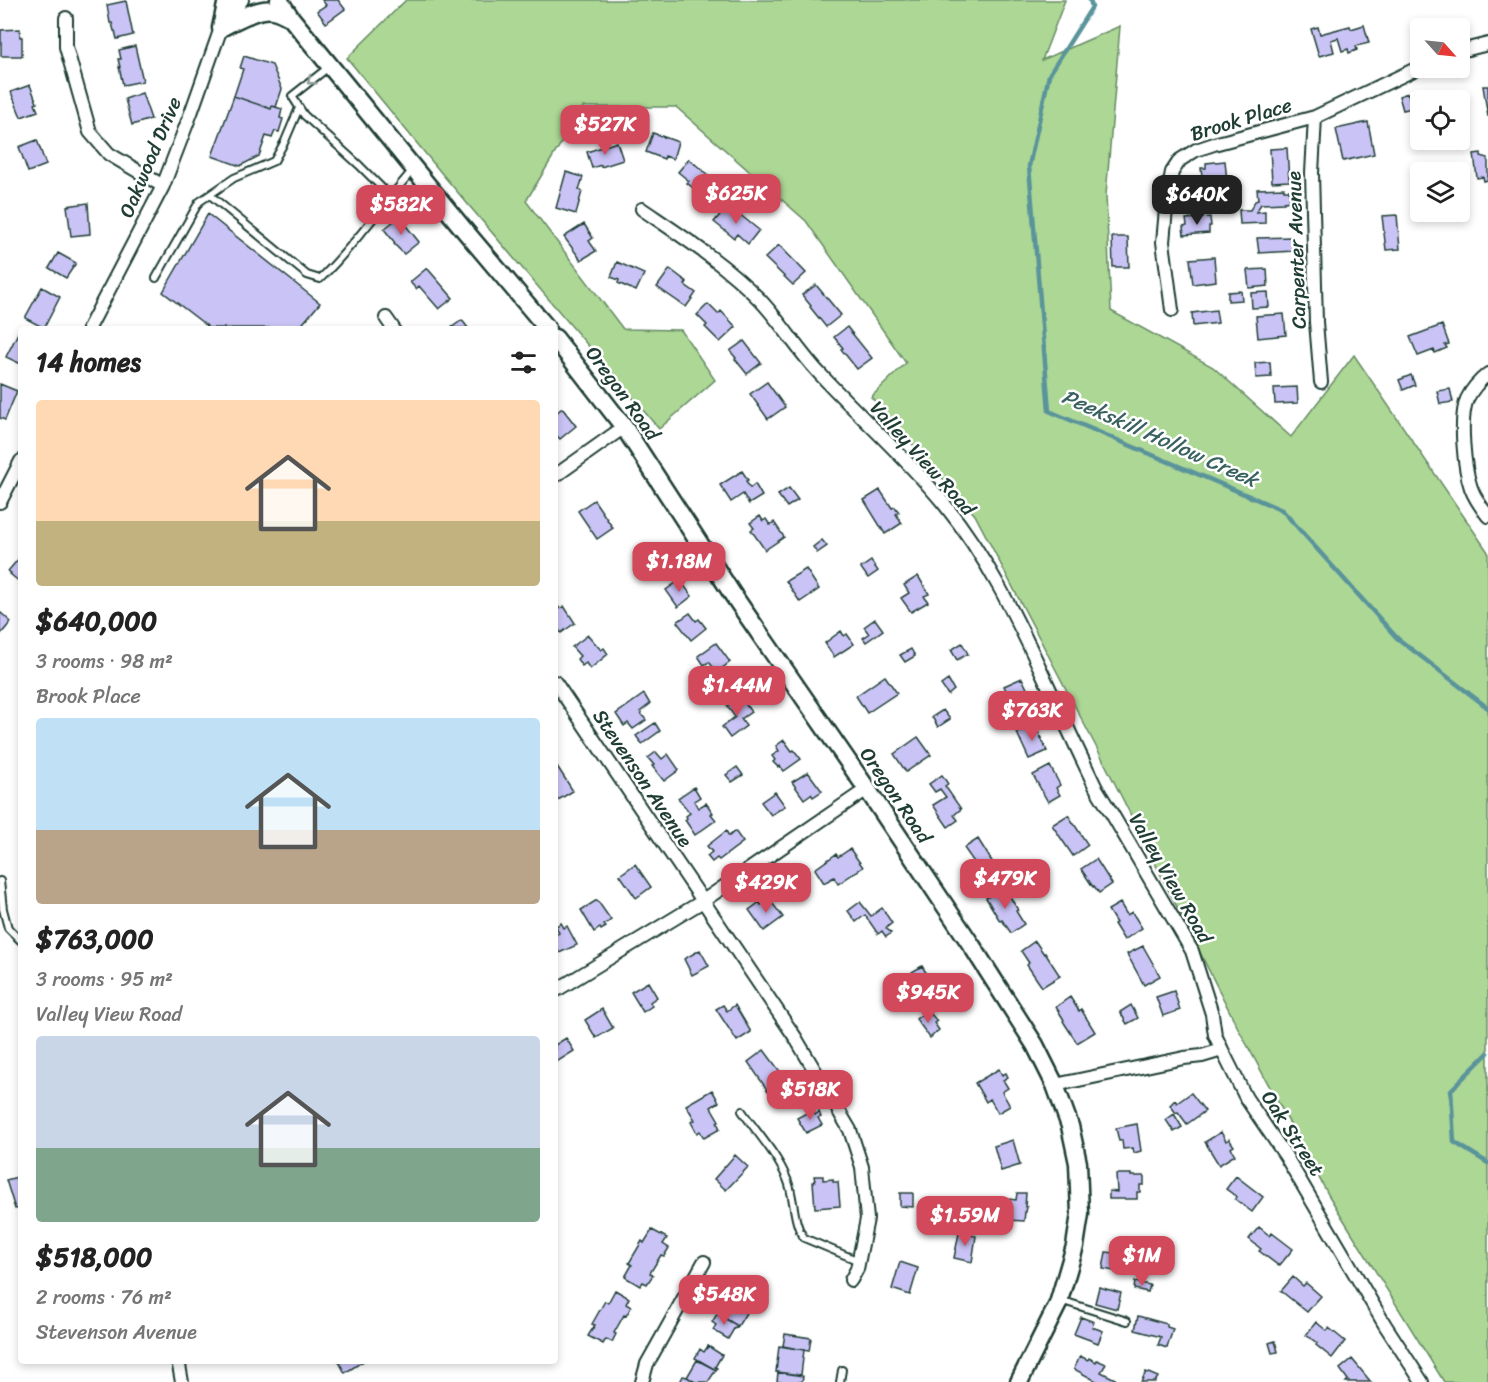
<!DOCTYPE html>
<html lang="en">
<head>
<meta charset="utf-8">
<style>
  body { margin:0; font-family:Sriracha,sans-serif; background:#f2f2f2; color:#222; height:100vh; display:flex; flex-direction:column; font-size:22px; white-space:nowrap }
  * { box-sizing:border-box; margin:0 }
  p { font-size:20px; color:#767676 }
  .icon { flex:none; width:33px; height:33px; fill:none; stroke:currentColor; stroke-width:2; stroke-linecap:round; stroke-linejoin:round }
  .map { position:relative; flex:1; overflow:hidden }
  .panel { position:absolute; left:18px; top:326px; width:540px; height:1038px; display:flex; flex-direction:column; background:#fff; border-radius:6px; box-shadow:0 3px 9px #0003 }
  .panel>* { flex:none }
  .needle { width:39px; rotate:117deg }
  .buttons { position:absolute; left:1410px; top:18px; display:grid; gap:12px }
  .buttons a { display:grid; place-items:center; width:60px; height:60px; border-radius:6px; background:#fff; box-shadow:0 3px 9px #0003; font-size:30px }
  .price { position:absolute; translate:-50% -51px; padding:0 14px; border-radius:12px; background:#d1495b; color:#fff; font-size:20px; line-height:39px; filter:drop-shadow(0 2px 3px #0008) }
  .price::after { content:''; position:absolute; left:50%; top:36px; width:18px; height:14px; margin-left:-9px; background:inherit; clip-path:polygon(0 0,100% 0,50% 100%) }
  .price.on { background:#222; color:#fff }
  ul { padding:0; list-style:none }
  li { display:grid; align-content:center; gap:12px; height:318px; padding:0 18px }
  li span { display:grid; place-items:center; height:186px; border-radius:6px; color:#555 }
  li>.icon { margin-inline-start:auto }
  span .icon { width:108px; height:108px; fill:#fffc; stroke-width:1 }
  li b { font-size:26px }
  h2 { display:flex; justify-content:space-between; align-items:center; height:72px; padding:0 18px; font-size:26px }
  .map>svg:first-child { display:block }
</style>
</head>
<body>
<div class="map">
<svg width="1488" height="1382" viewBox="0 0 1488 1382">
  <rect width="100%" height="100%" fill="#fff"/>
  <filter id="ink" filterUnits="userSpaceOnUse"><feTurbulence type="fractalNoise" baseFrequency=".0167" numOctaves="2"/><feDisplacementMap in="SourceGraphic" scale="12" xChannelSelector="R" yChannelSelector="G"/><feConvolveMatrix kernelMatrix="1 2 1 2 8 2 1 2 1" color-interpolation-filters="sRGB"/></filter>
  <g filter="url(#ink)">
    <path fill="#add795" stroke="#668a64" stroke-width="1.5" d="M406 0H1065L1042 60 1120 26 1106 195 1111 311 1213 367 1291 437 1354 355 1488 552V1382H1444L1329 1196 1240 1032 1103 760 975 515 871 397 906 363 806 221 676 107H583L526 201 623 329 681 330 715 380 659 429 443 175 347 58Z"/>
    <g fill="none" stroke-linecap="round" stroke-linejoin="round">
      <path stroke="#5a949b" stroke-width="4.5" d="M1090 0 1092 7 1049 75 1029 166 1049 411 1282 510 1397 638 1488 708
        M1488 1053 1451 1090 1454 1142 1488 1163"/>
    </g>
    <path fill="#cac4f6" stroke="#1f3d34" stroke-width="1.5" d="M322 0H338L345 9 326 23 317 11 326 5Z
      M126 1 133 35 117 39 115 31H114L112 23H110L107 5Z
      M1364 25 1369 43 1356 46 1357 50 1349 53 1348 49 1342 51 1338 38 1331 40 1334 52 1319 56 1311 29 1318 27 1320 34 1350 26 1351 29Z
      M20 29V37H22V56H1V30Z
      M135 46 143 81 123 85 119 67H120L118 59H121L119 50Z
      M244 56 272 65 282 89 276 107 272 106 271 109 234 96 243 69 240 68Z
      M30 85 37 103 35 104 38 111 21 117 11 92Z
      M1483 86H1488V117Z
      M142 93 151 119 132 125 125 99Z
      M1408 93 1412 108 1403 110 1399 96Z
      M234 96 271 109 272 106 282 109 280 118 283 119 279 132 275 131 272 138 266 136 259 156 240 166 212 156Z
      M1368 122 1374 154 1343 161 1336 129Z
      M653 133 678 142 673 159 665 156 664 159 646 152Z
      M37 140 46 165 28 172 19 147Z
      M617 142 623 160 601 167V165L592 168 587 152Z
      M1287 148 1289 181 1272 182 1270 149Z
      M1481 153V156L1488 158V180L1484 181 1483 177 1477 178 1474 154Z
      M689 159 720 185 708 200 687 183 689 181 678 172Z
      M1225 161 1227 181 1224 182 1225 188 1217 189 1216 184 1203 185 1201 168H1206V163Z
      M566 172 583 177 579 190 582 191 576 214 556 208Z
      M1284 188V190H1289L1290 201 1284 202V203L1261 204 1256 212 1265 211V223L1240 224 1239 210H1250L1255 201 1258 200 1257 189Z
      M88 203 90 234 71 236 67 206Z
      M728 205 759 230 748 244 737 234 734 238 714 222Z
      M208 214 320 303 299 328H205L207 326 163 292Z
      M1397 215 1400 249 1386 250 1382 216Z
      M399 217 419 242 404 254 394 244 395 243 384 229Z
      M1210 217 1211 226H1209V233L1184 235 1183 227 1187 226 1186 219Z
      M584 224 593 238 589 241 596 251 581 260 564 237Z
      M1112 237H1128L1129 267H1113Z
      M1293 237 1294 251 1259 253 1257 238Z
      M779 245 806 273 793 285 765 258Z
      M58 253 76 263 66 278 49 268Z
      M1214 257 1216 281 1193 284 1190 259Z
      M617 262 644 274 636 291 618 283 619 280 611 277Z
      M427 268 453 298 439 309 419 286 416 289 410 282Z
      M670 269 687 282 685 285 696 293 686 307 657 287Z
      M1267 269 1268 286 1249 288 1247 270Z
      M816 285 841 315 826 327 810 307 811 306 802 295Z
      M42 287 60 297 44 328 25 318Z
      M1241 291 1242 300 1228 301V292Z
      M1268 292 1269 307 1252 308 1251 293Z
      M708 304 718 314 721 311 736 327 720 342 705 327 707 325 697 315Z
      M1216 310 1218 323 1193 326 1192 313Z
      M1284 314 1286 335 1258 338 1256 316Z
      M462 320 468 328H451Z
      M1442 325 1449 344 1445 345 1447 348 1435 353 1434 350 1418 356 1410 337Z
      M847 327 872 358 857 369 841 349 843 348 834 337Z
      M19 331 21 332V364L6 357Z
      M744 341 761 363 747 374 735 359 736 358 730 351Z
      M1270 362 1271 377 1256 378 1255 363Z
      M1411 375 1415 385 1403 390 1399 380Z
      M767 382 785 407 768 419 750 394Z
      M0 384 17 391 5 420 0 418Z
      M1297 387 1298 403 1275 404 1274 388Z
      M1450 389 1453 402 1440 404 1437 391Z
      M562 408 576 426 560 439 555 434V414Z
      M742 471 748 480 746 481 750 488 755 484 762 496 749 504 743 494 731 502 720 485Z
      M789 488 798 500 787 507 778 495Z
      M880 490 892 508 895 507 899 512 896 514 902 523 885 534 864 500Z
      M594 500 613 528 597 539 578 511Z
      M760 516 763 521 766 519 770 525 774 522 784 537 765 550 751 530 754 528 750 523Z
      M822 540 827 546 817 553 813 547Z
      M655 547 660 554 662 552 668 561 652 573 641 558Z
      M21 556V583L10 574 11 573 8 571Z
      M871 561 878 571 868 578 861 568Z
      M806 569 819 589 800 602 786 581Z
      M918 576 929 594 924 596 928 602 911 612 901 598 909 593 904 585Z
      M680 580 692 596 678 607 666 590Z
      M557 605 560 609 564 606 575 623 561 633 555 624V606Z
      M0 612 11 622 0 635Z
      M690 613 696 621 699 619 706 628 691 640 677 622Z
      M875 619 883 630 866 642 863 638 869 634 864 627Z
      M841 631 844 636 847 634 854 644 834 657 825 643Z
      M588 635 601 650 604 648 608 654 590 669 586 663 582 666 577 659 580 656 572 647Z
      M716 643 730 662 717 672 709 662 704 665 698 656Z
      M962 643 968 654 957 660 951 650Z
      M911 649 915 656 905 662 900 655Z
      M885 676 897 693 867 713 856 696Z
      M1022 678 1030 695 1027 697 1030 703 1019 708 1016 702 1012 704 1004 686Z
      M948 680 954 690 948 695 941 685Z
      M644 694 650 704 640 712 646 720 633 729 628 723 624 726 616 714Z
      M740 696 751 712 741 719 746 726 730 738 722 727 735 717 727 706Z
      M943 710 950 719 938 727 932 717Z
      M655 723 660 731 642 744 636 736Z
      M1035 725 1047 751 1029 759 1017 733Z
      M918 737 931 755 906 772 894 754Z
      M784 740 792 751 794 750 801 759 784 771 780 766 778 767 773 762 775 760 772 756 779 751 776 746Z
      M656 752 662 759 668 754 679 770 664 781 652 766 654 765 648 758Z
      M555 763 573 791 555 802Z
      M1050 766 1060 785 1056 788 1060 795 1048 802 1033 775Z
      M737 767 743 775 732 782 726 775Z
      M808 772 822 791 813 797 811 794 804 799 792 782Z
      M942 775 948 784 945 786 961 809 954 815 958 820 948 827 933 805 946 797 940 789 935 792 929 784Z
      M694 787 700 797 694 801 698 808 706 803 713 813 711 814 716 820 695 835 685 820 687 818 686 816 690 813 678 798Z
      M775 792 785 806 771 815 761 802Z
      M1068 815 1088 845 1073 856 1052 825Z
      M726 831 729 836 735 831 743 842 719 860 717 858 712 862 707 856 712 852 707 846Z
      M978 839 993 863 980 871 964 848Z
      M850 849 863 867 838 884 834 877 824 883 815 869 836 854 838 857Z
      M1096 859 1112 884 1099 893 1094 886 1093 887 1081 869Z
      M635 864 651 887 636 898 620 875Z
      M1004 887 1018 910 1016 911 1024 924 1011 933 1002 920 1000 921 986 898Z
      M769 899 783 917 764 931 749 910 760 902 761 905Z
      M597 900 611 920 604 925 606 927 601 930 600 928 594 932 581 910Z
      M860 902 871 916 882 908 892 923 886 928 891 933 886 937 882 931 878 934 865 915 856 922 848 911Z
      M1120 903 1127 915 1132 912 1142 928 1124 940 1114 924 1116 923 1108 910Z
      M561 923 564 928 567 926 577 945 559 953 555 946V935L559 933 556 926Z
      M1035 941 1044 954 1045 953 1060 976 1042 987 1027 965 1029 963 1021 951Z
      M1143 946 1160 976 1144 985 1127 954Z
      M700 950 709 966 692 975 684 959Z
      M922 966 934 986 939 983 946 994 940 998 942 1002 929 1010 922 999 917 1001 908 986 917 980 912 972Z
      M648 982 657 997 650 1002 652 1006 643 1012 631 992Z
      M1174 991 1180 1010 1163 1016 1156 997Z
      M1070 997 1079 1011 1081 1009 1095 1032 1077 1043 1063 1021 1064 1020 1056 1007Z
      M723 1005 727 1011 735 1005 751 1032 737 1041 716 1009Z
      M1131 1005 1138 1018 1127 1024 1120 1012Z
      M602 1009 613 1028 596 1038 585 1020Z
      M925 1012 928 1016 931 1014 937 1021 934 1023 939 1030 930 1038 916 1019Z
      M566 1038 574 1051 555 1063V1045Z
      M764 1050 785 1078 768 1091 748 1062Z
      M999 1069 1002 1075 1006 1073 1008 1077 1003 1080 1008 1088 1002 1092 1010 1106 998 1113 990 1099 986 1102 975 1083Z
      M712 1090 719 1102 711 1107 719 1121 717 1122 720 1129 704 1138 700 1131 697 1133 691 1122 695 1120 686 1105Z
      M1191 1093 1205 1111 1187 1124 1178 1112 1176 1113 1170 1105 1175 1100 1177 1103Z
      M812 1110 815 1115 819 1112 821 1117 818 1118 822 1125 806 1133 797 1118Z
      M1174 1114 1182 1127 1174 1132 1166 1120Z
      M1137 1124 1141 1151 1134 1153 1133 1148 1123 1149 1122 1140 1119 1141 1116 1128Z
      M1221 1132 1226 1141 1229 1139 1234 1146 1231 1148 1235 1155 1219 1165 1205 1142Z
      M1013 1140 1020 1165 1001 1171 994 1146Z
      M735 1155 748 1167 726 1190 714 1179Z
      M1116 1174H1131V1176H1144V1185H1140V1192H1137V1199H1109V1191L1117 1192Z
      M21 1176V1208L15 1209 6 1180Z
      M814 1176H823V1180L833 1179V1182H838L840 1206 815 1208 813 1182 815 1181Z
      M1236 1176 1263 1197 1252 1212 1235 1199 1237 1197 1226 1189Z
      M900 1193H913V1207L900 1206Z
      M1017 1193H1026L1025 1207H1027L1026 1212H1025L1024 1221 1008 1220 1009 1199 1016 1200Z
      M1259 1227 1270 1236 1272 1233 1293 1249 1279 1266 1259 1251 1261 1249 1249 1239Z
      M652 1230 667 1238 663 1244 669 1248 664 1256 661 1255 650 1273 653 1275 647 1284 643 1282 640 1286 625 1277 632 1265 629 1263 642 1241 644 1243Z
      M959 1233 976 1236 972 1262 954 1258Z
      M1142 1245 1160 1247 1159 1259 1141 1256Z
      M1106 1252 1132 1255V1259L1139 1260 1136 1275 1103 1269Z
      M900 1262 918 1268 910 1295 892 1289Z
      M1293 1277 1303 1286 1306 1283 1321 1296 1307 1312 1281 1291Z
      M1135 1282 1150 1285 1148 1292 1134 1289Z
      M740 1285 754 1293 747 1305 749 1306V1308L727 1295 732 1286 737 1289Z
      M1099 1287 1121 1293 1117 1309 1095 1303Z
      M615 1290 629 1298 626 1304 631 1307 626 1316 624 1315 614 1333 616 1334 612 1342 606 1339 603 1344 588 1336 595 1325 592 1324 605 1301 608 1303Z
      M730 1297 749 1308 738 1326 719 1315Z
      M717 1314 738 1326 737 1328 735 1327 728 1339 713 1330 716 1325 712 1322Z
      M1138 1316 1167 1324V1327L1173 1329 1167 1348 1158 1345 1161 1337 1135 1330Z
      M1081 1317 1094 1322 1092 1327 1103 1331 1098 1343 1074 1334Z
      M1316 1322 1327 1331 1329 1328 1345 1341 1332 1358 1316 1345 1317 1343 1306 1335Z
      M785 1334 811 1338 809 1351 783 1346Z
      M1275 1341 1278 1352 1272 1353 1269 1343Z
      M708 1346 722 1355 715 1367 717 1368 716 1370 695 1358 700 1349 704 1352Z
      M779 1346 804 1350 801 1375 776 1372Z
      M1080 1356 1088 1360 1089 1358 1096 1362 1097 1360 1106 1364 1101 1372 1121 1382H1098L1074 1369Z
      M1352 1359 1371 1382H1346L1348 1380 1340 1369Z
      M338 1360H365L345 1373Z
      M697 1360 716 1370 708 1382H695L687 1377Z
      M778 1372 803 1376 802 1382H777Z
      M1146 1372 1158 1377 1155 1382H1141Z
      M683 1376 687 1377 695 1382H680Z"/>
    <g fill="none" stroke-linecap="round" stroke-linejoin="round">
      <defs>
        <path id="lane" d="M330 66 292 96 304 115 359 165 390 196
          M210 195 307 275 320 279C354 246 381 207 412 171
          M156 278 199 202 234 178 274 161 285 141 299 108
          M0 881 3 909 8 928 21 941
          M742 1111C757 1133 777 1154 787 1179 795 1197 792 1221 804 1238L859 1261
          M1060 1300 1127 1321
          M840 1382 842 1370"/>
        <path id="street" d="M66 18V47L90 132 109 154 163 186
          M1460 51 1488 44
          M1315 117 1312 173 1316 322 1321 382
          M642 209C683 237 725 264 760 300 782 323 798 351 820 374 861 418 907 458 945 505 987 557 1016 617 1044 677 1061 714 1078 751 1096 788L1112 814 1192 951 1212 1014 1215 1035 1222 1050
          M1172 310 1163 242 1167 198 1172 172 1180 160 1196 150 1214 144 1315 117 1420 67
          M386 318 393 328
          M89 328 163 186 191 113 221 28 242 0
          M1488 374C1479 381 1472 389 1467 399 1459 419 1464 468 1471 488 1475 499 1481 507 1488 516
          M555 476 624 427
          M0 502 21 461
          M555 682 795 1037 850 1130 862 1167 867 1219 857 1269 851 1280
          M555 991 703 901 867 789
          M1055 1085 1184 1058 1202 1056 1222 1050 1246 1098 1285 1155 1385 1325 1422 1382
          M178 1360 182 1382
          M642 1382 647 1364 704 1262"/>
        <path id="secondary" d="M279 0 291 18 460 225 547 328
          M221 28C234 21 258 7 273 10 279 11 286 15 291 18
          M221 28 227 0
          M555 338 624 427 733 595 867 789 972 946 1035 1045 1055 1085 1070 1126 1078 1163 1080 1214 1075 1246 1058 1304 1019 1382"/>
      </defs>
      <use href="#lane" stroke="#1f3d34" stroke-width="10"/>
      <use href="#street" stroke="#1f3d34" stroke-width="16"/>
      <use href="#secondary" stroke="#1f3d34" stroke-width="21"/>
      <use href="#lane" stroke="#fff" stroke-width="6"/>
      <use href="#street" stroke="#fff" stroke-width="12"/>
      <use href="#secondary" stroke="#fff" stroke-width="16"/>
    </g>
    <defs><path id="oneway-chevron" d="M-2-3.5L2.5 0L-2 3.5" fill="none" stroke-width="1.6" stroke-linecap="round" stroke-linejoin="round" transform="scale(1.5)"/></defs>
    <use stroke="#8f9e9a" href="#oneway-chevron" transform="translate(311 81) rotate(142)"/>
  </g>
  <g text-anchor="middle" stroke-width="5" stroke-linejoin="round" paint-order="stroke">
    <g font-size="20" fill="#1f3d34" stroke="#fff">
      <text transform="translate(1241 119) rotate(-17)" y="7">Brook Place</text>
      <text transform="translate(150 157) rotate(-67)" y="7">Oakwood Drive</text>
      <text transform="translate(1296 250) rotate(-92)" y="7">Carpenter Avenue</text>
      <text transform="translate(623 393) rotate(54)" y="7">Oregon Road</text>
      <text transform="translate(923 458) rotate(48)" y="7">Valley View Road</text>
      <text transform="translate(643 778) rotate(56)" y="7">Stevenson Avenue</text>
      <text transform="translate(896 795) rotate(56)" y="7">Oregon Road</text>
      <text transform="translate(1171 878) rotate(60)" y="7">Valley View Road</text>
      <text transform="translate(1293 1133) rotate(57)" y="7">Oak Street</text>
    </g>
    <g font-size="21" font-style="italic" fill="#38615f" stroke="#fff">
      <text transform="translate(1160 438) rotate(24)" y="7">Peekskill Hollow Creek</text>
    </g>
  </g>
</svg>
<div class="buttons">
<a><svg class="needle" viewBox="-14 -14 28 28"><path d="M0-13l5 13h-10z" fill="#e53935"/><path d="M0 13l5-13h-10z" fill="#767676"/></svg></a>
<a><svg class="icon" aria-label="locate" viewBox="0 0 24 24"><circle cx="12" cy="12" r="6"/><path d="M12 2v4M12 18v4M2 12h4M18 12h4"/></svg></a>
<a><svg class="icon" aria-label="layers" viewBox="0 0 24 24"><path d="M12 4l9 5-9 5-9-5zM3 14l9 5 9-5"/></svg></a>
</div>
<b class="price" style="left:605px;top:156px">$527K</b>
<b class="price" style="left:736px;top:225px">$625K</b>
<b class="price on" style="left:1197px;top:226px">$640K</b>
<b class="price" style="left:401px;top:236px">$582K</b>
<b class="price" style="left:679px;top:593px">$1.18M</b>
<b class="price" style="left:737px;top:717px">$1.44M</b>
<b class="price" style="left:1032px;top:742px">$763K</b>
<b class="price" style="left:1005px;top:910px">$479K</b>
<b class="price" style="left:766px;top:914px">$429K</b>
<b class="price" style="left:928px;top:1024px">$945K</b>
<b class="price" style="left:810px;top:1121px">$518K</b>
<b class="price" style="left:965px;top:1247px">$1.59M</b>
<b class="price" style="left:1142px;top:1287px">$1M</b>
<b class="price" style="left:724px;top:1326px">$548K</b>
<section class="panel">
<h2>14 homes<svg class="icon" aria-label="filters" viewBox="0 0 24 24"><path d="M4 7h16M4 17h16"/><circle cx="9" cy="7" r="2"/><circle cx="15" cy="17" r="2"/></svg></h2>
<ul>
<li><span style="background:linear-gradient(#ffd9b3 65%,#c2b280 0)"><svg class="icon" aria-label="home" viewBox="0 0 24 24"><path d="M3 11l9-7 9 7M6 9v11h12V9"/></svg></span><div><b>$640,000</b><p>3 rooms · 98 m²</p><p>Brook Place</p></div></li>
<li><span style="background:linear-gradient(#bfe0f5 60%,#b9a48a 0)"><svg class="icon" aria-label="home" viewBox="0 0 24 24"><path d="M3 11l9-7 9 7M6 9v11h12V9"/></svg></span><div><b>$763,000</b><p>3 rooms · 95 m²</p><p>Valley View Road</p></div></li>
<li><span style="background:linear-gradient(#c9d6e8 60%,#7fa58c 0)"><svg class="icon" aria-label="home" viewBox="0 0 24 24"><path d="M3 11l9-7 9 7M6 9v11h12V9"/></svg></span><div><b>$518,000</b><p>2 rooms · 76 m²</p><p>Stevenson Avenue</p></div></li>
</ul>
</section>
</div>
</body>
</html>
